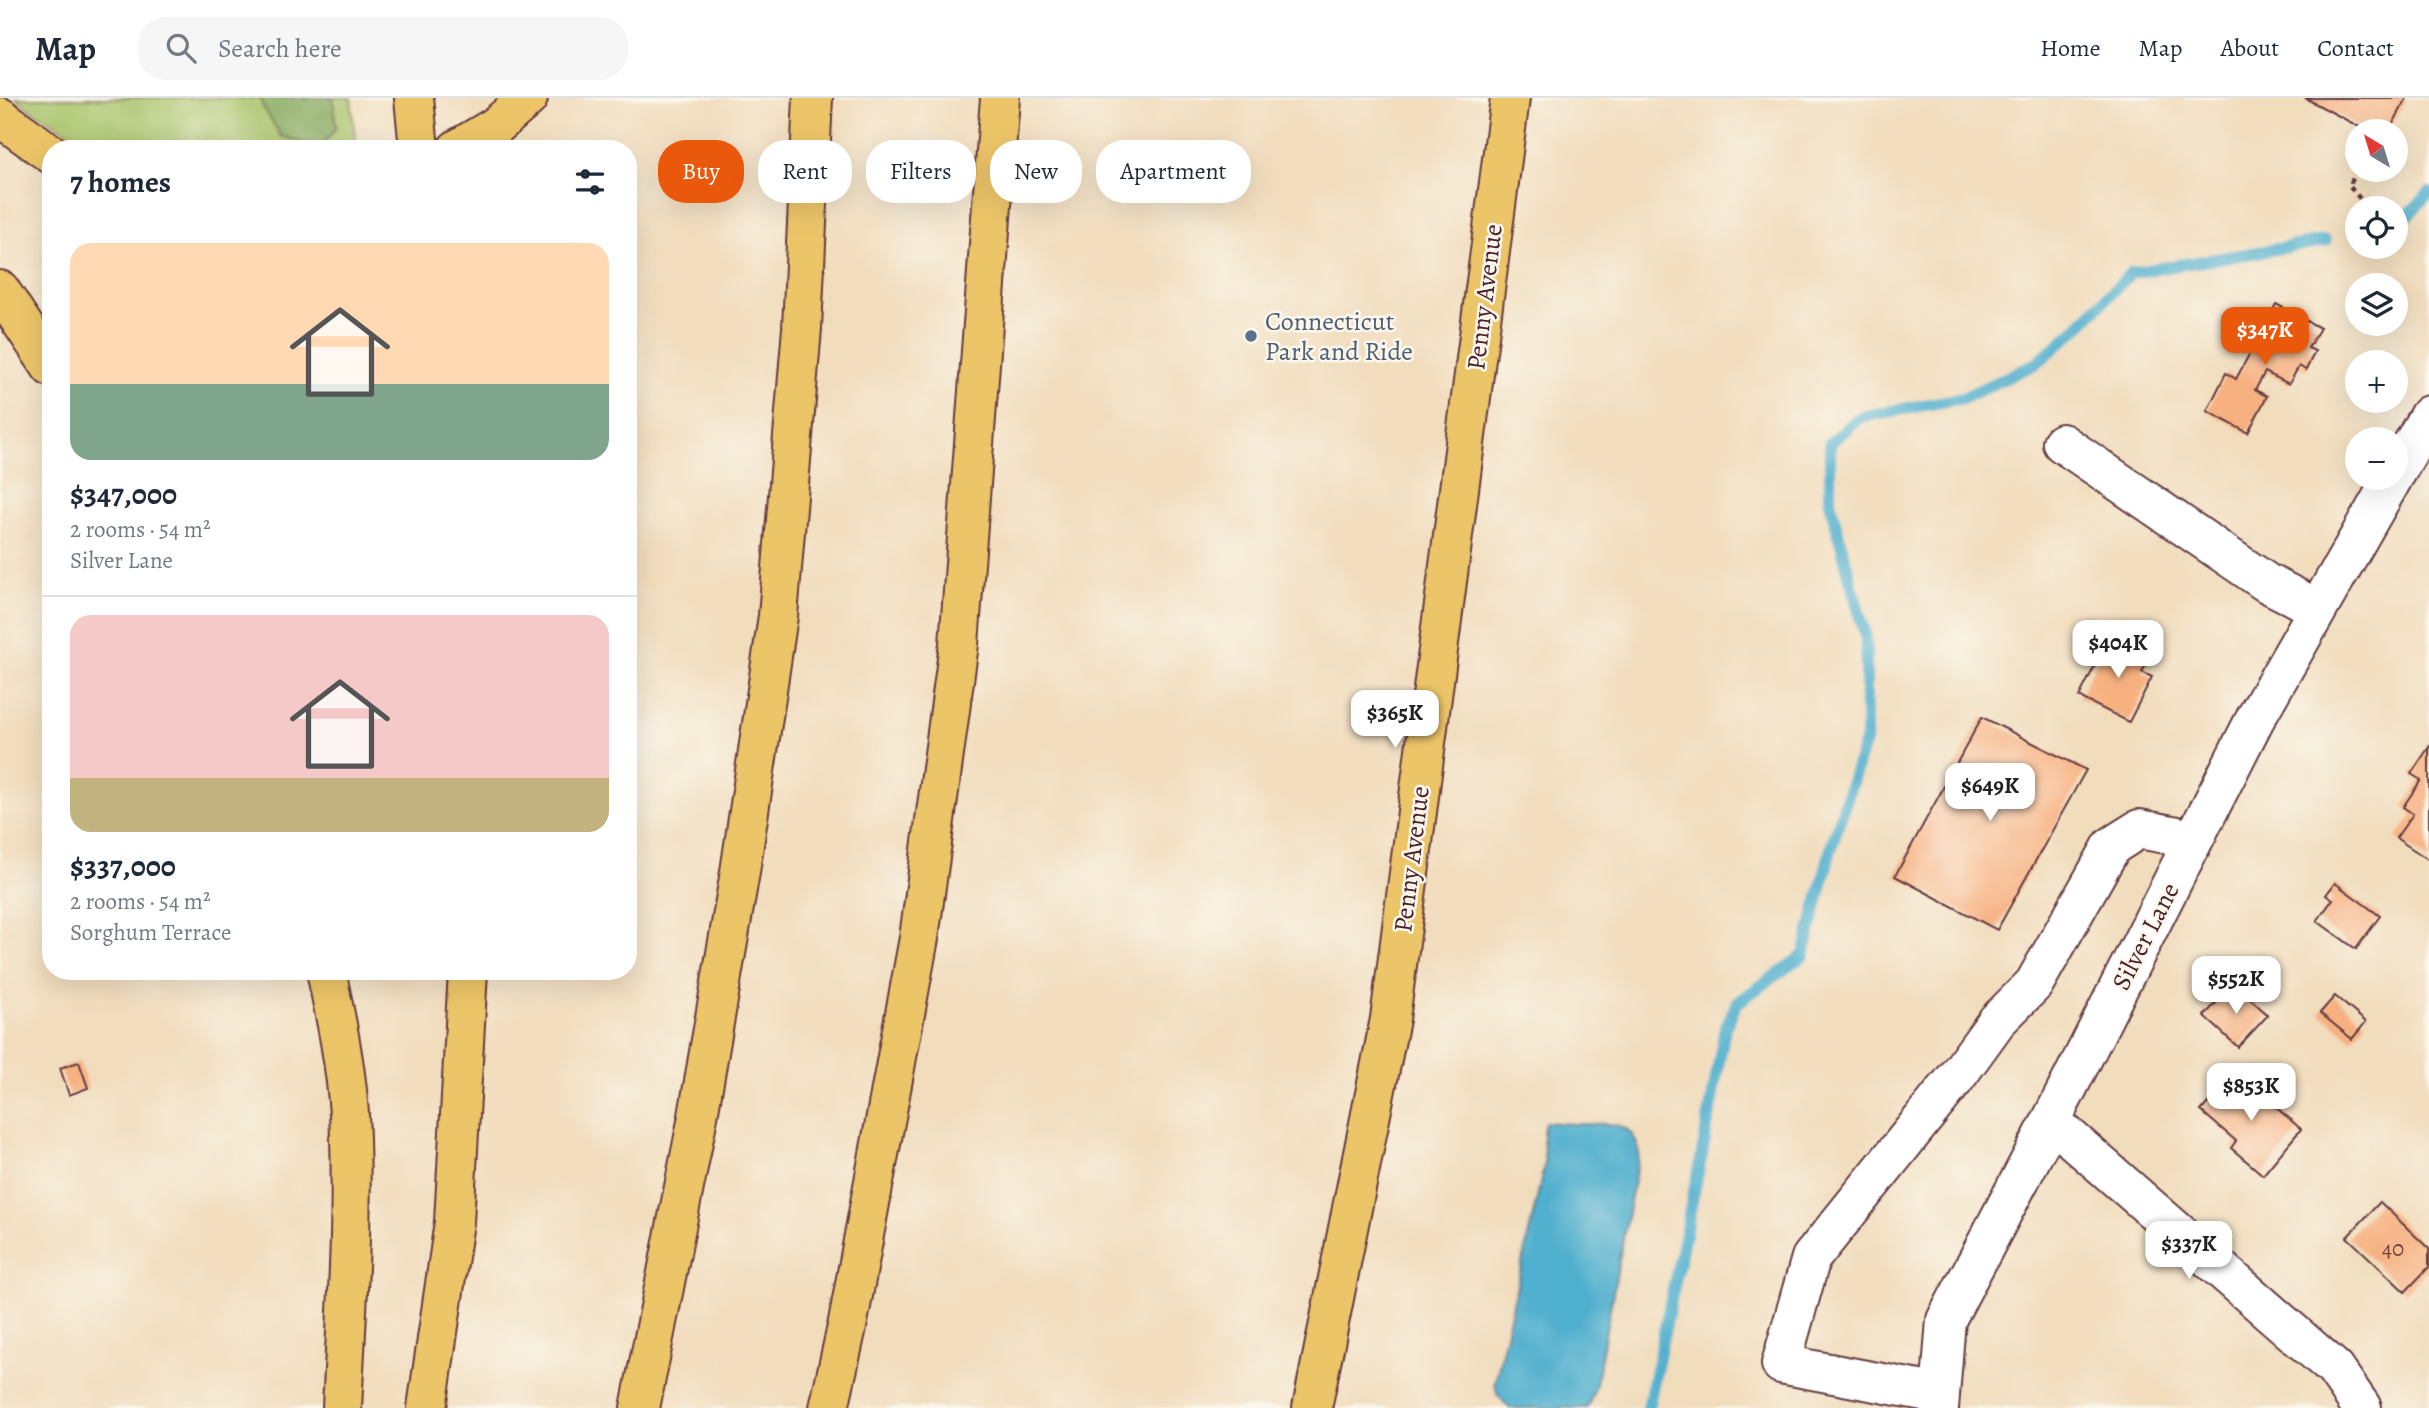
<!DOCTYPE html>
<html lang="en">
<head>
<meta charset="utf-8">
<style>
  body { margin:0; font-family:Alegreya,serif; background:#f6f6f7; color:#1f2937; height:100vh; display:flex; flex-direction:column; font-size:26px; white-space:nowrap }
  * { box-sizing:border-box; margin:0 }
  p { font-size:23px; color:#747a83 }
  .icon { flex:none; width:38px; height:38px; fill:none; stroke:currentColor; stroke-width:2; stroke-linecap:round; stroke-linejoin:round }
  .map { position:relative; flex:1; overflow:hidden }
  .drawer { position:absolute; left:42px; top:42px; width:595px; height:840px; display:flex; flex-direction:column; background:#fff; border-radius:28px; box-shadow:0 7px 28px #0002 }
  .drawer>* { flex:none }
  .top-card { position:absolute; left:658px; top:42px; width:665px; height:63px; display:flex; gap:14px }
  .needle { width:46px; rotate:322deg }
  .fabs { position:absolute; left:2345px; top:21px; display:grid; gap:14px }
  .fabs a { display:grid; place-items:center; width:63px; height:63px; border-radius:50%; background:#fff; box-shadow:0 7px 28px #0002; font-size:35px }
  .price { position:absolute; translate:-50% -60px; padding:0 16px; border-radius:14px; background:#fff; color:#222; font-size:23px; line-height:46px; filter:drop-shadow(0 2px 4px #0008) }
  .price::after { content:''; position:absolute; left:50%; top:42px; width:21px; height:16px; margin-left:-10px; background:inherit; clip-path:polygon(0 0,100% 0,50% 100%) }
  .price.on { background:#ea580c; color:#fff }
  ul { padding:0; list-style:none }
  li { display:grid; align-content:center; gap:14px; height:371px; padding:0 28px }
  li+li { border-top:2px solid #e0e1e3 }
  li span { display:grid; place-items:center; height:217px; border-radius:21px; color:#555 }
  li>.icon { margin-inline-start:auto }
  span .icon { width:126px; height:126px; fill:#fffc; stroke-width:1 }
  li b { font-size:30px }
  h2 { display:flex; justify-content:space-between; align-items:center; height:84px; padding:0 28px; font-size:30px }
  .tag { padding:0 24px; border-radius:28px; background:#fff; box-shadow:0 7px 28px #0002; font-size:24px; line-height:63px }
  .tag.on { background:#ea580c; color:#fff }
  header { display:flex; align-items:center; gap:42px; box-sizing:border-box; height:98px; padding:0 35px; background:#fff; border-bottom:2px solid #e0e1e3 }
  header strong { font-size:33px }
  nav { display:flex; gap:38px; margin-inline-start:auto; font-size:24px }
  .search { width:490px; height:63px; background:#f6f6f7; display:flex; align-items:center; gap:18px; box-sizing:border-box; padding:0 24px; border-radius:28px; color:#747a83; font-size:26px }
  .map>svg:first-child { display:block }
</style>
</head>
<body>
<header>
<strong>Map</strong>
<div class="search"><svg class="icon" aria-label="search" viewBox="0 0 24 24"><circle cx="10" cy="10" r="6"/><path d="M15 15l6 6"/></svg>Search here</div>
<nav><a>Home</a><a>Map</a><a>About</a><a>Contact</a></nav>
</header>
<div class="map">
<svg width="2429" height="1310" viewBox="0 0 2429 1310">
  <rect width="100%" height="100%" fill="#fbf7ec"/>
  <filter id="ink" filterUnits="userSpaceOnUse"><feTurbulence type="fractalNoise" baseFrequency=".0143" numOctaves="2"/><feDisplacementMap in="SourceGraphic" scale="14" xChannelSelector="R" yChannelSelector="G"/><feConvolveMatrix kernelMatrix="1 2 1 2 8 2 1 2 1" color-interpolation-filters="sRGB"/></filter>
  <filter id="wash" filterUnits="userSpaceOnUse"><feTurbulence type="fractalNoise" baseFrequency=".00686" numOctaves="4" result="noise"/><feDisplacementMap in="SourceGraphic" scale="28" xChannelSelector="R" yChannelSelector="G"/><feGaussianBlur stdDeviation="1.57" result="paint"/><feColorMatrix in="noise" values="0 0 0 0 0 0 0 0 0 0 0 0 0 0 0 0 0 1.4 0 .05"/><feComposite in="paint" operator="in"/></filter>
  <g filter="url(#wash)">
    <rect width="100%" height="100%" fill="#f1dcbc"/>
    <path fill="#a9c46a" stroke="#7a724a" stroke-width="2" d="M16 0H261L262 7 281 38 336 30 333 0H351L356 51H97L25 8Z"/>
    <path fill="#86aa5e" stroke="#686444" stroke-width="2" d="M261 0H333L336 30 320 50 281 38 262 7Z"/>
    <path fill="#4fafce" stroke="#4c677c" stroke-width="2" d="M1545 1024C1556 1025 1567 1026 1578 1026 1605 1027 1634 1018 1639 1056L1595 1291 1587 1310H1509L1497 1296 1495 1285 1544 1069C1546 1053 1540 1039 1545 1024Z"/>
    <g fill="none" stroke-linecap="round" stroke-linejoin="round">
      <path stroke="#4fafce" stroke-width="12" d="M2396 130 2429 95
        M1648 1310 1703 1051 1725 930 1737 905 1804 857 1833 743 1866 640V541L1830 404V345L1860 319 1963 300 2037 265 2072 235 2131 175 2325 143"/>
    </g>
    <g id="blocks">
      <path fill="#f7b181" d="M2305 0H2407L2389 33H2367Z
        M2276 206 2320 230 2308 250 2315 253 2306 272 2299 268 2289 286 2265 274 2255 292 2267 298 2248 335 2207 313 2226 275 2236 281Z
        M2110 538 2150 560 2142 574 2152 579 2129 624 2079 599Z
        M1982 619 2086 672 1997 832 1895 778Z
        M2429 649V762L2396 740 2413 716 2403 709 2421 682 2411 676Z
        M2335 785 2380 818 2356 851 2317 823 2333 801 2326 797Z
        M2234 886 2268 917 2238 949 2204 918Z
        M2335 898 2366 924 2352 941 2320 915Z
        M79 964 88 990 69 997 60 970Z
        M2235 974 2301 1031 2263 1077 2231 1050 2236 1043 2201 1013Z
        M2380 1104 2429 1151V1169L2405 1194 2347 1139Z"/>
    </g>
  </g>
  <g filter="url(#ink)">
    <use href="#blocks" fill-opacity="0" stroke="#633b41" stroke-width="2"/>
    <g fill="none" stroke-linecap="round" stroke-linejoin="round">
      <defs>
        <path id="minor" d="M2062 345 2267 485 2318 511
          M2396 375 2429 317
          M2051 1023 2335 1271 2362 1310
          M1940 1296 1781 1266 1811 1160 1955 981 1997 923 2034 886 2112 748 2139 731 2194 741
          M1939 1310 1946 1222 2051 1023 2255 621 2393 380"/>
        <path id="major" d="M1312 1310 1390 921 1510 0"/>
        <path id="highway" d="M414 0 419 51
          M0 19 51 56
          M457 51 496 28 528 0
          M0 192 51 269
          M326 873C336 920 346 968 349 1016 354 1114 347 1212 342 1310
          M427 1310 454 1124 468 873
          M640 1310 697 1024 740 774 778 518 802 230 813 0
          M829 1310 848 1224 919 840 959 546 1000 0"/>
      </defs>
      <use href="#minor" stroke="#633b41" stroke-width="42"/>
      <use href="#major" stroke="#633b41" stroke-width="42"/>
      <use href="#highway" stroke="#633b41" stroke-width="42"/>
      <path stroke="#633b41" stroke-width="4.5" stroke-dasharray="5 5" stroke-linecap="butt" d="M2358 72 2349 88 2368 110
        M2396 143 2401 149"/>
      <use href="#minor" stroke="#fff" stroke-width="38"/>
      <use href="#major" stroke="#edc569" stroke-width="38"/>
      <use href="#highway" stroke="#edc569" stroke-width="38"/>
    </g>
  </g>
  <circle fill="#5c6f8a" stroke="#fbf7ec" stroke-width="2.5" cx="1251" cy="238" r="7"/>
  <g text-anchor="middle" stroke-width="5" stroke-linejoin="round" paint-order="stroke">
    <g font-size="23" fill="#754440">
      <text x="2393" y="1158">40</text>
    </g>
    <g font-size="26" fill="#4a1f2b" stroke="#fbf7ec">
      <text transform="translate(1484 199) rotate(-83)" y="9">Penny Avenue</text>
      <text transform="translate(1411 761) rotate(-83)" y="9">Penny Avenue</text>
      <text transform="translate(2145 838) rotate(-63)" y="9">Silver Lane</text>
    </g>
    <g font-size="26" fill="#4e5e75" stroke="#fbf7ec" text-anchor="start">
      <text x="1265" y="232">Connecticut<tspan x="1265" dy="30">Park and Ride</tspan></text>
    </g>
  </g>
</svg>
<div class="fabs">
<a><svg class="needle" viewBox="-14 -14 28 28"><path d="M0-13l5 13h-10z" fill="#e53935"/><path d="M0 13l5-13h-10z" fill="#747a83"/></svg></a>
<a><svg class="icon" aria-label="locate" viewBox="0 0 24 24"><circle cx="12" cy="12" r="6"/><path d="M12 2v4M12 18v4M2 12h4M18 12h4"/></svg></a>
<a><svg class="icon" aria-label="layers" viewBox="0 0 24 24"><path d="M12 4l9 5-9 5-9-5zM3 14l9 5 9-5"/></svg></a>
<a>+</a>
<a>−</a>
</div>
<b class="price on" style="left:2265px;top:269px">$347K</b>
<b class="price" style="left:2118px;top:582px">$404K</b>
<b class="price" style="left:1395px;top:652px">$365K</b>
<b class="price" style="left:1990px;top:725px">$649K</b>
<b class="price" style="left:2236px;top:918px">$552K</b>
<b class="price" style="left:2251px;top:1025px">$853K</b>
<b class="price" style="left:2189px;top:1183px">$337K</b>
<div class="top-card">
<a class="tag on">Buy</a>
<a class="tag">Rent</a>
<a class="tag">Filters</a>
<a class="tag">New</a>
<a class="tag">Apartment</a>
</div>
<section class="drawer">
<h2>7 homes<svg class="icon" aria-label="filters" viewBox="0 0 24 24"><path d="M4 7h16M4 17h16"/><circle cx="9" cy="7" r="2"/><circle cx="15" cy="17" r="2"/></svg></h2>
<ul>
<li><span style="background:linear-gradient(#ffd9b3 65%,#7fa58c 0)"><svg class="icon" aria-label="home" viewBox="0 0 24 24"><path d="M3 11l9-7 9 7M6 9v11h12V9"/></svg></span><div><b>$347,000</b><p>2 rooms · 54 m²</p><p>Silver Lane</p></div></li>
<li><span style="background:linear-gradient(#f6c9c9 75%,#c2b280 0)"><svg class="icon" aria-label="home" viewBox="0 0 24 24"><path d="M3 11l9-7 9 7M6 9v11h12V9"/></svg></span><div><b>$337,000</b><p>2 rooms · 54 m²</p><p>Sorghum Terrace</p></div></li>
</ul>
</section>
</div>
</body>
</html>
